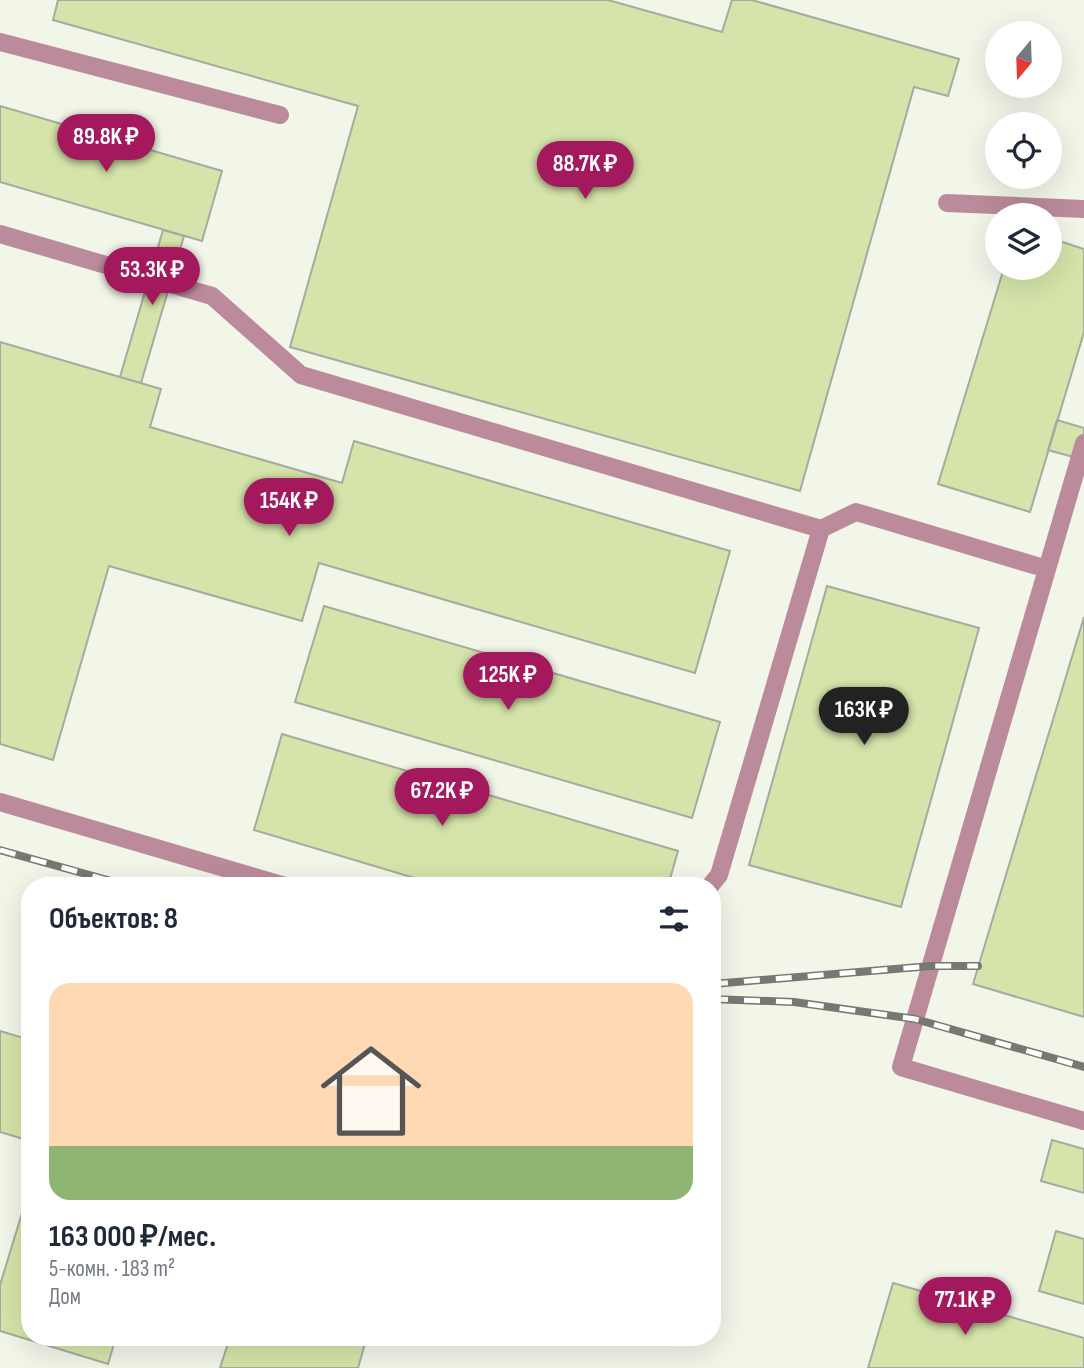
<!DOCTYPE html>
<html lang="ru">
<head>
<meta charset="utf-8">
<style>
  body { margin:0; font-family:"Sofia Sans Condensed",sans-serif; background:#f2f2f3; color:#1f2937; height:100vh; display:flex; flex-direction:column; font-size:26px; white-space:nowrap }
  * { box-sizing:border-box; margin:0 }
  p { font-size:23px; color:#747a83 }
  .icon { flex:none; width:38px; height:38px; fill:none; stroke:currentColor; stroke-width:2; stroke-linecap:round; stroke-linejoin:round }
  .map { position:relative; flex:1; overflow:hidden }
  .details { position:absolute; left:21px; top:877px; width:700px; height:469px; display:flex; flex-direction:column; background:#fff; border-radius:28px; box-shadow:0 7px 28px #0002 }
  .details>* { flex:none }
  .needle { width:46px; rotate:199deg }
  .buttons { position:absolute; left:985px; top:21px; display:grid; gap:14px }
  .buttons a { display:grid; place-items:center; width:77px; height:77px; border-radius:50%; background:#fff; box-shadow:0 7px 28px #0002; font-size:35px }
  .price { position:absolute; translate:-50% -60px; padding:0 16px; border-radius:24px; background:#a4185e; color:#fff; font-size:23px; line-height:46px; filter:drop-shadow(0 2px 4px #0008) }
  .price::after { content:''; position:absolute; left:50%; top:42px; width:21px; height:16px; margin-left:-10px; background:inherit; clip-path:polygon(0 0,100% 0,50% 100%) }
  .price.active { background:#222; color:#fff }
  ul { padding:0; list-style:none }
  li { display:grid; align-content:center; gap:14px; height:371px; padding:0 28px }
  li+li { border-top:2px solid #e0e1e3 }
  li span { display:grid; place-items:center; height:217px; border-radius:21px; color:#555 }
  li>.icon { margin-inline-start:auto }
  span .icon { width:126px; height:126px; fill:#fffc; stroke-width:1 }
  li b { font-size:30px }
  h2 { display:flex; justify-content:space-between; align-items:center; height:84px; padding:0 28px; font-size:30px }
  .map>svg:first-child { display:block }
</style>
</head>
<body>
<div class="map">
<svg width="1084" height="1368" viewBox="0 0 1084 1368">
  <rect width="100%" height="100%" fill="#f2f6e9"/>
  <path fill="#d5e4aa" stroke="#a7aa9e" stroke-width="2" d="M58 0H608L722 32 732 0H752L959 59 948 96 914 87 800 491 290 347 358 106 53 20Z
    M0 106 222 171 202 241 0 182Z
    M163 230 184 236 141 383 120 377Z
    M1050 238 1084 249V332L1030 512 938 484 1004 268H1050Z
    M0 342 161 389 150 427 342 483 354 441 730 551 695 673 319 563 302 621 109 566 53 760 0 744Z
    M1057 420 1084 428V460L1048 450Z
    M827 586 979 628 901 907 749 865Z
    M324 606 720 722 692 818 295 702Z
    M1084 617V1017L973 984Z
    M282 734 678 851 668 886H441L254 830Z
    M0 1031 30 1040V1141L0 1132Z
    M1052 1140 1084 1149V1193L1041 1181Z
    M30 1187V1337H116L108 1364 0 1331V1285Z
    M1056 1231 1084 1239V1304L1039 1291Z
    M893 1283 1084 1338V1368H868Z
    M230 1337H367L358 1368H220Z"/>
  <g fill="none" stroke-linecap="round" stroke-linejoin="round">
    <path stroke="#bb8b9b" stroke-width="18" d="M0 42 280 115
      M947 203 1084 209
      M0 234 212 296 301 375 821 529
      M1084 443 901 1067 1084 1121
      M0 802 285 886
      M710 886 719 875 821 529 856 512 1047 569"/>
    <defs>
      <path id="rail" d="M0 850 129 886
        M712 984 931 966H978
        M712 999 794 1002 915 1019 1084 1067"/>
    </defs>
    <use href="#rail" stroke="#777971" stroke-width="8"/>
    <use href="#rail" stroke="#fff" stroke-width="5" stroke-dasharray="16" stroke-linecap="butt"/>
  </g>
</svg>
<div class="buttons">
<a><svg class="needle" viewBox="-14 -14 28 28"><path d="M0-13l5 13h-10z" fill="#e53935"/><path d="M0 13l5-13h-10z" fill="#747a83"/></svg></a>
<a><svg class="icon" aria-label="locate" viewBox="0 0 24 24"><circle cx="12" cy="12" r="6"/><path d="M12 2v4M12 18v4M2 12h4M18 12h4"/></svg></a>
<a><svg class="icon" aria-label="layers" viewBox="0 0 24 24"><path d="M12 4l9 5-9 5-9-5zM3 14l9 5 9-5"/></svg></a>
</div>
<b class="price" style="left:106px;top:174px">89.8K ₽</b>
<b class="price" style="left:585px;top:201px">88.7K ₽</b>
<b class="price" style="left:152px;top:307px">53.3K ₽</b>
<b class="price" style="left:289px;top:538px">154K ₽</b>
<b class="price" style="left:508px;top:712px">125K ₽</b>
<b class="price active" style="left:864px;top:747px">163K ₽</b>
<b class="price" style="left:442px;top:828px">67.2K ₽</b>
<b class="price" style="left:965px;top:1337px">77.1K ₽</b>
<section class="details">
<h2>Объектов: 8<svg class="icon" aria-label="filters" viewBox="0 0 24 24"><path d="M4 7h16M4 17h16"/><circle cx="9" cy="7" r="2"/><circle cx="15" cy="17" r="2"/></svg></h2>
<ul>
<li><span style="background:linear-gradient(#ffd9b3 75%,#8fb573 0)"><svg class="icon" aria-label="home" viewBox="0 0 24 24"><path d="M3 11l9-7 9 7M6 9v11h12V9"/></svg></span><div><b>163 000 ₽/мес.</b><p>5-комн. · 183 m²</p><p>Дом</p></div></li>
</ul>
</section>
</div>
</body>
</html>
